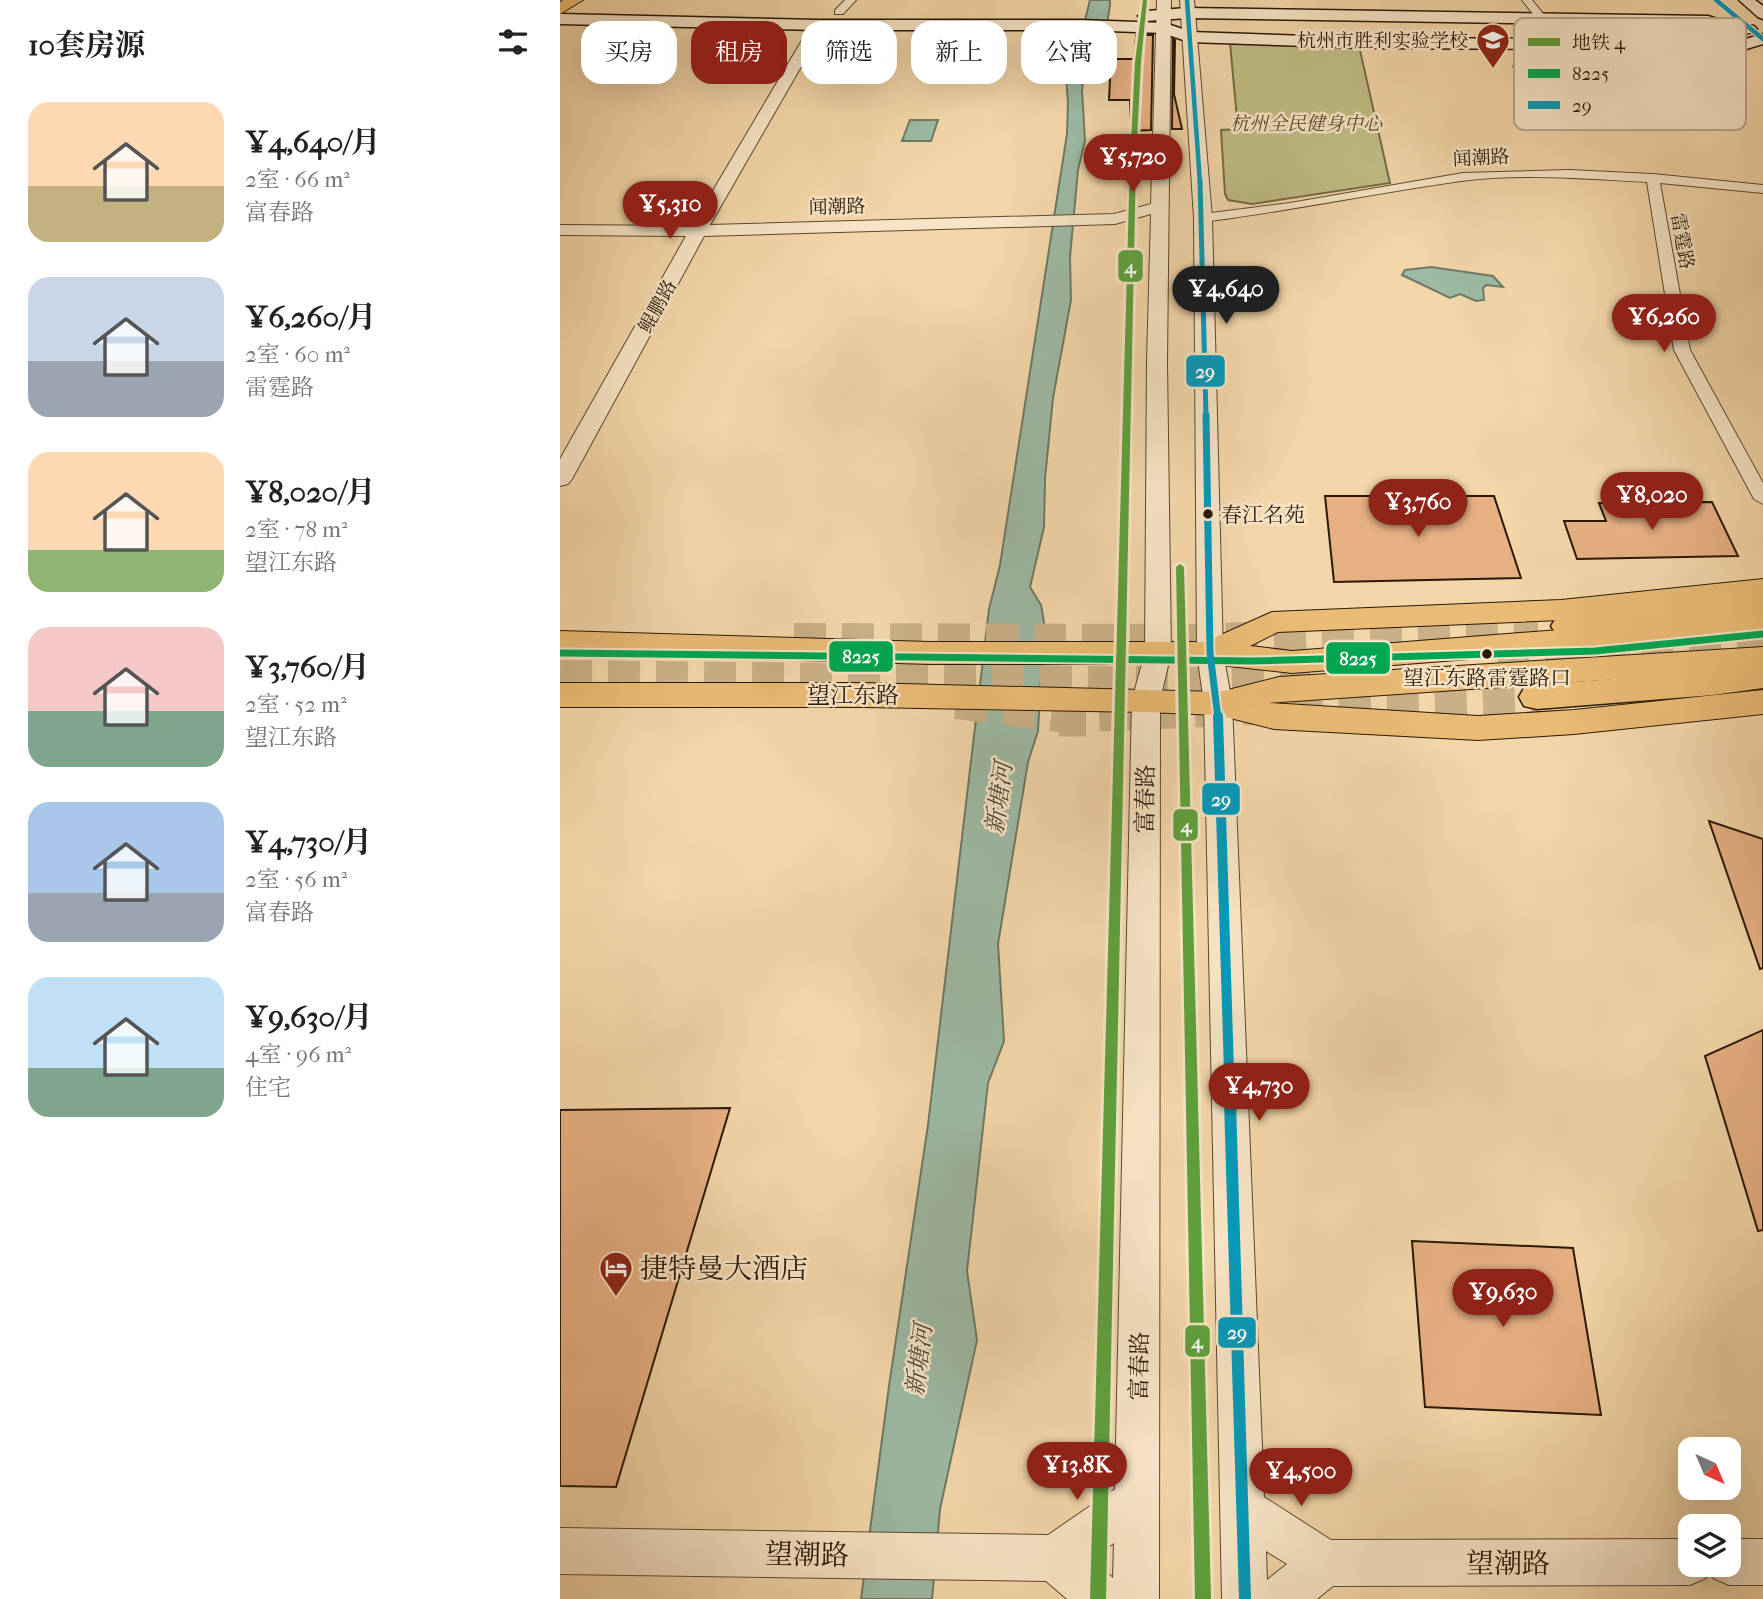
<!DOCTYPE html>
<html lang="zh">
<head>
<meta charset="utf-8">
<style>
  body { margin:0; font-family:"IM FELL French Canon","Noto Serif SC",serif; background:#f2f2f2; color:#222; height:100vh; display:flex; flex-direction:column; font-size:26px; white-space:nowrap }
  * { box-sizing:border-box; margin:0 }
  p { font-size:23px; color:#767676 }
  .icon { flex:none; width:38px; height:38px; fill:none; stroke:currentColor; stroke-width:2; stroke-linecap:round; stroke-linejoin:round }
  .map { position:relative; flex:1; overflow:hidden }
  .panel { display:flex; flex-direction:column; background:#fff; width:560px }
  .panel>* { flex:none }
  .banner { position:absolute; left:21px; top:21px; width:665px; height:63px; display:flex; gap:14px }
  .needle { width:46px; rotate:136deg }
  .controls { position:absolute; left:1118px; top:1437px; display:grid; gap:14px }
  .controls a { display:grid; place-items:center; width:63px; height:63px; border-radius:14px; background:#fff; box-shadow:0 7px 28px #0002; font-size:35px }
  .price { position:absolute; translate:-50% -60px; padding:0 16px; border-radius:24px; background:#8f2418; color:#fff; font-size:23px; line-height:46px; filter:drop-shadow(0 2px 4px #0008) }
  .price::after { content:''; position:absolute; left:50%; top:42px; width:21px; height:16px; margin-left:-10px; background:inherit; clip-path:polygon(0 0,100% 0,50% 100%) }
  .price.on { background:#222; color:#fff }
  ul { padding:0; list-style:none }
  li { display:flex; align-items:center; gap:21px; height:175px; padding:0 28px }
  li span { display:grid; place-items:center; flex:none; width:196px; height:140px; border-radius:21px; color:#555 }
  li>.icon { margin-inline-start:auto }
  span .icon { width:84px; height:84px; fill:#fffc; stroke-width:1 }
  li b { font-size:30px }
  h2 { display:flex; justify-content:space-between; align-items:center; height:84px; padding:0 28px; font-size:30px }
  .tag { padding:0 24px; border-radius:21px; background:#fff; box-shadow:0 7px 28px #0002; font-size:24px; line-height:63px }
  .tag.on { background:#8f2418; color:#fff }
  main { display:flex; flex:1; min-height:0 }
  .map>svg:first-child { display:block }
</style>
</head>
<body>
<main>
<section class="panel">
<h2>10套房源<svg class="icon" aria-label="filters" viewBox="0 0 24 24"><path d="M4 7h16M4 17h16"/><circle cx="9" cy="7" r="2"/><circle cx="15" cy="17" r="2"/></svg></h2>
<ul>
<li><span style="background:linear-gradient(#ffd9b3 60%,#c2b280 0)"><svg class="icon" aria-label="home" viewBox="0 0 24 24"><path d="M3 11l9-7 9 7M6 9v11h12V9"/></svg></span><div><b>¥4,640/月</b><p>2室 · 66 m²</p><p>富春路</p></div></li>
<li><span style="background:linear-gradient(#c9d6e8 60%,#9aa5b1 0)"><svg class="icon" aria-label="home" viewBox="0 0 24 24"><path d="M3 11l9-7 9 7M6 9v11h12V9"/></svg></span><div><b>¥6,260/月</b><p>2室 · 60 m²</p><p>雷霆路</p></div></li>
<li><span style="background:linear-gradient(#ffd9b3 70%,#8fb573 0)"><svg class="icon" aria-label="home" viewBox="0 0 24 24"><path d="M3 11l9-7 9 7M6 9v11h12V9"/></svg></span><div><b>¥8,020/月</b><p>2室 · 78 m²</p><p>望江东路</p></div></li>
<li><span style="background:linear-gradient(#f6c9c9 60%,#7fa58c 0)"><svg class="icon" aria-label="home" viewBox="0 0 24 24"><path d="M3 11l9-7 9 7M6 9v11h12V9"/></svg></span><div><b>¥3,760/月</b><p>2室 · 52 m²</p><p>望江东路</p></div></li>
<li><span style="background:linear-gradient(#a9c7e8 65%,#9aa5b1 0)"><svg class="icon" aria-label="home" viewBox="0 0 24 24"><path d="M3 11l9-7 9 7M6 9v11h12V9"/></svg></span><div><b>¥4,730/月</b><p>2室 · 56 m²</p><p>富春路</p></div></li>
<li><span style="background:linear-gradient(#bfe0f5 65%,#7fa58c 0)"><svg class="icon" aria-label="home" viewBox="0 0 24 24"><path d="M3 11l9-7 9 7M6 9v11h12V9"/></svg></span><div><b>¥9,630/月</b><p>4室 · 96 m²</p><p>住宅</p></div></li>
</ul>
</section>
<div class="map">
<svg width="1203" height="1599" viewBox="0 0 1203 1599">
  <rect width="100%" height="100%" fill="#f3d6a8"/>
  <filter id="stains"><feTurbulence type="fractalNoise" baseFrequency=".00286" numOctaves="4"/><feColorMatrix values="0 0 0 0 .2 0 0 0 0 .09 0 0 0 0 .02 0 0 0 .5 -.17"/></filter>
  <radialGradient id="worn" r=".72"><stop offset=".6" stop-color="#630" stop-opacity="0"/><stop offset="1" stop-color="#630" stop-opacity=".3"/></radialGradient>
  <path fill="#bfbc84" stroke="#746a46" stroke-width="2" d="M670 43 799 46 830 183 692 204 668 200 665 194 661 130 678 129Z
    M1007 54H1020L1058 129H1045L1040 122C1016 128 994 124 972 114L953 66C972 60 991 57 1010 63Z"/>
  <path fill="#9cbaa4" stroke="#6e7966" stroke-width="2" d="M530 0H550V5L545 36 528 50 526 61 522 90 525 141 518 170 510 257 511 300 493 398 485 479 484 527 470 587 481 605 484 622 478 731 468 762 438 944 444 1041 428 1083 407 1271 417 1340 380 1509 372 1599H301L329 1386 368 1125 429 609 440 565 507 134 508 103 505 61 510 47 521 36Z
    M350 120H378L371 141H342Z
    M871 267 933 276 943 287 926 285 923 288 924 300 916 301 900 294 890 298 842 275 845 270Z"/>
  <path fill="#e7b083" stroke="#281808" stroke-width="2" d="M576 35H593L591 130 570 131V100H549L551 59H574Z
    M613 39 615 40 614 94 622 129H612Z
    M765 496H934L961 578 774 582Z
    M1152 502 1178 556 1017 559 1004 521H1046L1039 503Z
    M1149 821 1203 839V968L1200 969Z
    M1203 1030V1230L1198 1231 1145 1056Z
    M170 1108 56 1487 0 1486V1110Z
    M852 1241 1013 1248 1041 1415 865 1407Z"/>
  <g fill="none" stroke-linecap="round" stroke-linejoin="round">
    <path stroke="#cab088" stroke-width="32" stroke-dasharray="32 16" stroke-linecap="butt" d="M234 639 635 640 978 627
      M937 655 1035 651 1203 634
      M0 676 636 683 750 681
      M396 703 506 717 977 697"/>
    <path stroke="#cab088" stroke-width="41" stroke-dasharray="41 21" stroke-linecap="butt" d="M499 716H526"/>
    <defs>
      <path id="minor" d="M285 0H296L283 14H275V10Z
        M962 0H972L985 16 984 18H976Z
        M1009 170 1093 174 1203 185V193L1100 183 1130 350 1203 483V504L1194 499 1114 350 1087 182C1027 179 961 173 901 181 815 193 729 211 643 222L636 218 643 214 730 203 903 173Z"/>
      <path id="tertiary" d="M597 0H611L607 362 611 653 600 700 599 1599H507L486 1581 0 1574V1528L488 1535 555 1489 572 700 585 653 587 362 591 214 555 224 144 236 12 479 8 484 0 486V459L126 236 0 235V225L132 226 251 25 258 21 265 25 150 225 554 214 591 204ZM554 1543 553 1578 531 1559Z
        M620 0H634L652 218 663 653 672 703 704 1497 771 1540 1130 1539V1564H1169V1539H1203V1585H1169L1153 1578 1150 1570 1146 1578 1130 1585 773 1586 757 1599H662L644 703 637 653 634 218ZM706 1551 727 1564 707 1580Z"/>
      <path id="secondary" d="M1179 0H1195L1203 6V19L1198 17Z
        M627 8 1148 16 1171 23 1194 26 1197 29C1185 40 1161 30 1147 26L627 18 586 21 578 16 586 11Z
        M0 14 258 20H521L605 23 631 32 808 38 1182 40 1203 34V44L1183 50 808 48 629 42 603 33 521 30H258L0 24Z"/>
      <path id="primary" d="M3 0H23L0 14V2Z
        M1203 579V599L1001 620 718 632 690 646 732 651 1203 614V636L732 673 650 664H370L0 653V631L370 642H645L712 612 1001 600Z
        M1203 647V669L708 703 918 716 1014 710 1203 690V714L1014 734 918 740 714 729 658 715 586 712 304 707H0V683H304L660 692 719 677Z"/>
      <path id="trunk" d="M1203 597V619L1008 637 996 634 991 626 996 618 1008 615Z
        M1203 664V688L1153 695 977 709 964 706 959 697 964 688 977 685 1153 671Z"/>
    </defs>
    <use href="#minor" stroke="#5b4830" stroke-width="2"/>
    <use href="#tertiary" stroke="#5b4830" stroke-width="2"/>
    <use href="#secondary" stroke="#281808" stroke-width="3"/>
    <use href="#primary" stroke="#281808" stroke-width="2"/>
    <use href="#trunk" stroke="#281808" stroke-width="3"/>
    <use href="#minor" fill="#f7e4c6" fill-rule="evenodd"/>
    <use href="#tertiary" fill="#f7e4c6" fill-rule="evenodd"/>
    <use href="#secondary" fill="#f7e4c6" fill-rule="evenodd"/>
    <use href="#primary" fill="#eabb74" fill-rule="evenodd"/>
    <use href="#trunk" fill="#eabb74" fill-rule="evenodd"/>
    <defs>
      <path id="bus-1" d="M0 653 692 661 1035 651 1203 634"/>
      <path id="bus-2-far4" d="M627 0 640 183
        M1156 0 1203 39"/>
      <path id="bus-2-far3" d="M640 181 646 417"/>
      <path id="bus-2-far2" d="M646 415 650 653 658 718"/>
      <path id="bus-2-far1" d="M658 716 670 1104"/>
      <path id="bus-2" d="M670 1102 685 1599"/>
    </defs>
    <use href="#bus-1" stroke="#f7e4c6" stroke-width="11"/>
    <use href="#bus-2-far4" stroke="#f7e4c6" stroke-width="7"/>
    <use href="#bus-2-far3" stroke="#f7e4c6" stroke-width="9"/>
    <use href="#bus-2-far2" stroke="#f7e4c6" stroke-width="11"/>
    <use href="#bus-2-far1" stroke="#f7e4c6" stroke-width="15"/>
    <use href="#bus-2" stroke="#f7e4c6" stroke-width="18"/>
    <use href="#bus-1" stroke="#00a651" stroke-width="7"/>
    <use href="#bus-2-far4" stroke="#049aba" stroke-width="4.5"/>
    <use href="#bus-2-far3" stroke="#049aba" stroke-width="5"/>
    <use href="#bus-2-far2" stroke="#049aba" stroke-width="7"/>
    <use href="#bus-2-far1" stroke="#049aba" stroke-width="10"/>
    <use href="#bus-2" stroke="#049aba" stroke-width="12"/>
    <defs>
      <path id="metro-1" d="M583 0H587L581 62 576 161 546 1599H530L570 161 575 62Z
        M620 564 624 567 651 1599H635L616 567Z"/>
    </defs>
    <use href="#metro-1" stroke="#f7e4c6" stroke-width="6"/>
    <use href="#metro-1" fill="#5ea13c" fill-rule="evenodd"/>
  </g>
  <defs>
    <symbol id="school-pin" viewBox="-11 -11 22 30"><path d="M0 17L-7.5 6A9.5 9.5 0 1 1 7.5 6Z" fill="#8f2418" stroke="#f7e4c6"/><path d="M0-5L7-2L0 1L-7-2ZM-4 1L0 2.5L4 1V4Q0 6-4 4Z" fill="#fff"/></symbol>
    <symbol id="hotel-pin" viewBox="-11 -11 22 30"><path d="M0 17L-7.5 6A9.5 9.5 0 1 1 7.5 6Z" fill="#8f2418" stroke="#f7e4c6"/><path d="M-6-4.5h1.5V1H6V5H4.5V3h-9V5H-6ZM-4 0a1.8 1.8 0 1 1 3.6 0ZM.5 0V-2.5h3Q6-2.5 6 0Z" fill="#fff"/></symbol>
  </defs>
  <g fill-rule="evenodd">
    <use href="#school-pin" x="914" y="21" width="38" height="52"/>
    <use href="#hotel-pin" x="37" y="1249" width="38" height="52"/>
  </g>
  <g fill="#281808" stroke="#f7e4c6" stroke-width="2.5">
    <circle cx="648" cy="514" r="6"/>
    <circle cx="927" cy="654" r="6"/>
  </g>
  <g text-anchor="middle" stroke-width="5" stroke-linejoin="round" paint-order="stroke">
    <g font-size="19" fill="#281808" stroke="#f7e4c6" text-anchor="end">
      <text x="908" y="47">杭州市胜利实验学校</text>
    </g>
    <g font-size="19" font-style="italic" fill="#55492d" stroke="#f7e4c6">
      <text x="746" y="130">杭州全民健身中心</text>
    </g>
    <g font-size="19" fill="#281808" stroke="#f7e4c6">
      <text transform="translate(921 157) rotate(-3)" y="7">闻潮路</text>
      <text transform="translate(277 206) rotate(-1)" y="7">闻潮路</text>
      <text transform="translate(1123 241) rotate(80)" y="7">雷霆路</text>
      <text transform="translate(97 306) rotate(-61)" y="7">鲲鹏路</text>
    </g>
    <g font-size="21" fill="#281808" stroke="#f7e4c6" text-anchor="start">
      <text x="661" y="522">春江名苑</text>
      <text x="927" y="685" text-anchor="middle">望江东路雷霆路口</text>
    </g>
    <g font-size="23" fill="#281808" stroke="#f7e4c6">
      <text x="293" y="703">望江东路</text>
      <text transform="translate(585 799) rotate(-89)" y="8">富春路</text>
      <text transform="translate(579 1366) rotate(-89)" y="8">富春路</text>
    </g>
    <g font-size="24" font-style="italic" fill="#4b4937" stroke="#f7e4c6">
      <text transform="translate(439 798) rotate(-82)" y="8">新塘河</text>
      <text transform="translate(359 1360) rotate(-83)" y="8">新塘河</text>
    </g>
    <g font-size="28" fill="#281808" stroke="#f7e4c6" text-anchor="start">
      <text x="80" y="1278">捷特曼大酒店</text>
    </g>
    <g font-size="28" fill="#281808" stroke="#f7e4c6">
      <text transform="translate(247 1554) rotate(1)" y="10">望潮路</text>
      <text x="948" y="1573">望潮路</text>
    </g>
  </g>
  <rect x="954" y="18" width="232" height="112" rx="10" fill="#f7e4c6" stroke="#b9a78d" stroke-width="2"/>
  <rect x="968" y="38" width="32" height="8" fill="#5ea13c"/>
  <rect x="968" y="69" width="32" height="9" fill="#00a651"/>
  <rect x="968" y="101" width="32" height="8" fill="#049aba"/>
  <g font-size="19" fill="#281808">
    <text x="1012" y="49">地铁 4</text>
    <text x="1012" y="80">8225</text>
    <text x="1012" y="112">29</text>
  </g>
  <g stroke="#f7e4c6" stroke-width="2.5">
    <rect x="557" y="249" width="27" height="34" rx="7" fill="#5ea13c"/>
    <rect x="625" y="354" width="41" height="34" rx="7" fill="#049aba"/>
    <rect x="268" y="640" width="66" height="33" rx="7" fill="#00a651"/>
    <rect x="765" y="641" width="66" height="34" rx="7" fill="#00a651"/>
    <rect x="641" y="782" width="40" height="34" rx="7" fill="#049aba"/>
    <rect x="612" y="808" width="27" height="34" rx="7" fill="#5ea13c"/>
    <rect x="657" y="1316" width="40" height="33" rx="7" fill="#049aba"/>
    <rect x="624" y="1324" width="27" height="34" rx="7" fill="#5ea13c"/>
  </g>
  <g font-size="19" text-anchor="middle" font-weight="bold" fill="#fff">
    <text x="570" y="273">4</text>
    <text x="645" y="378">29</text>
    <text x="301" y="663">8225</text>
    <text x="798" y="665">8225</text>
    <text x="661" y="806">29</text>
    <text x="626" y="832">4</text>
    <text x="677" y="1339">29</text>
    <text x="637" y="1348">4</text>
  </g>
  <rect width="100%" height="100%" filter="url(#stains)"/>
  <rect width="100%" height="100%" fill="url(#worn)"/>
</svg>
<div class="controls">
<a><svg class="needle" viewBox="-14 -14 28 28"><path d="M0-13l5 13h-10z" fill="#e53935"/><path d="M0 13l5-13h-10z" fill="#767676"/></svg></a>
<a><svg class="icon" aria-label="layers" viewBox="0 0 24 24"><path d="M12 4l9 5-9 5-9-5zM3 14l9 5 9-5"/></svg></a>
</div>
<b class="price" style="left:573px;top:194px">¥5,720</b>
<b class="price" style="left:110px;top:241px">¥5,310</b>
<b class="price on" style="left:666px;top:326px">¥4,640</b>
<b class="price" style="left:1104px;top:354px">¥6,260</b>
<b class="price" style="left:1092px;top:532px">¥8,020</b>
<b class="price" style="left:858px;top:539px">¥3,760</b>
<b class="price" style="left:699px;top:1123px">¥4,730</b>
<b class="price" style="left:943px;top:1329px">¥9,630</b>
<b class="price" style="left:517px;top:1502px">¥13.8K</b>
<b class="price" style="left:741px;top:1508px">¥4,500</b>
<div class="banner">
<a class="tag">买房</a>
<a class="tag on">租房</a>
<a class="tag">筛选</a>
<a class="tag">新上</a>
<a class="tag">公寓</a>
</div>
</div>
</main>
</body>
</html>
